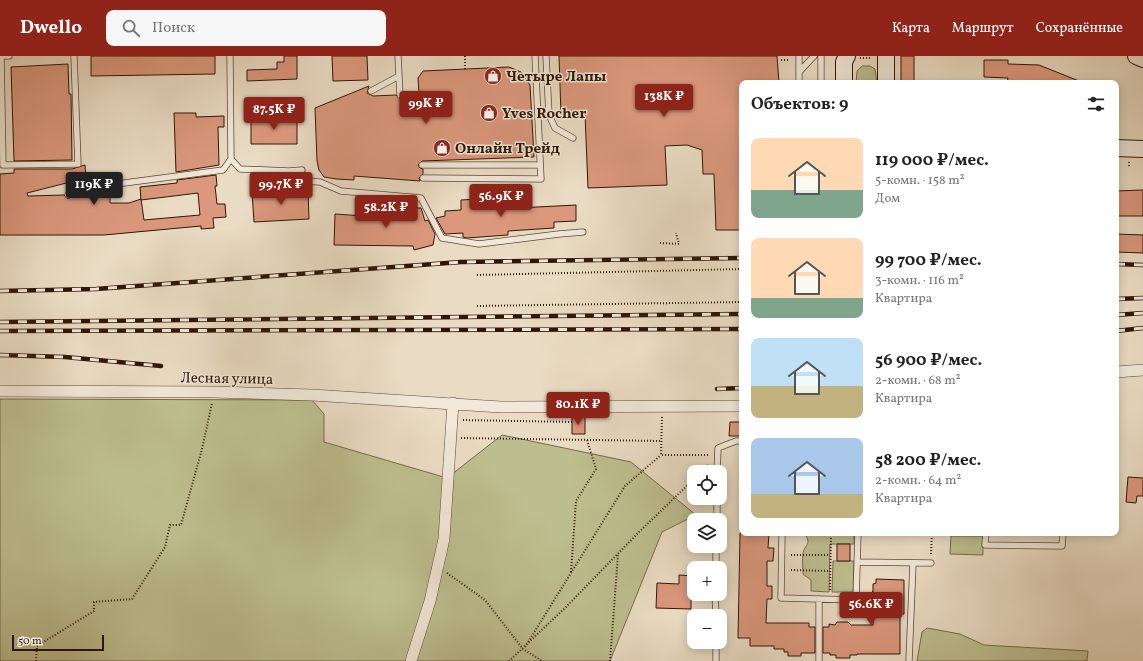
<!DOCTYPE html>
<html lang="ru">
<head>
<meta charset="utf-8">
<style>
  body { margin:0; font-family:Vollkorn,serif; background:#f6f6f6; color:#222; height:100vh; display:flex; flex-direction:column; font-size:15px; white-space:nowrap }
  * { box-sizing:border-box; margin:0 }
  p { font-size:13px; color:#767676 }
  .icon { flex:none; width:22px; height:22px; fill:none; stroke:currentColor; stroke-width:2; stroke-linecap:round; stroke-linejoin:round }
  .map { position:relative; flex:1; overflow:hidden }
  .details { position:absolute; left:739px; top:24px; width:380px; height:456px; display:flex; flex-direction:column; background:#fff; border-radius:8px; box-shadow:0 2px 10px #0003 }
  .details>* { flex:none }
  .controls { position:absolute; left:687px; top:409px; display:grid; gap:8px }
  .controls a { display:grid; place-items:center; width:40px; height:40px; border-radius:8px; background:#fff; box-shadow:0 2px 10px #0003; font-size:20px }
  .scale { position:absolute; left:12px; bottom:10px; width:92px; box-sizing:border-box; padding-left:4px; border:2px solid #2f1604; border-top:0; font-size:11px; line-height:14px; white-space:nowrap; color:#2f1604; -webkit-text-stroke:3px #f1e8d9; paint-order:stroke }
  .price { position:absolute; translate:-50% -34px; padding:0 9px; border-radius:4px; background:#8f2418; color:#fff; font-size:13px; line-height:26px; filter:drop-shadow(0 1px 2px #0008) }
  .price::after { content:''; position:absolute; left:50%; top:24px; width:12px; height:9px; margin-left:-6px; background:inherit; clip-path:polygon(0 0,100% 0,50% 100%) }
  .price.selected { background:#222; color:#fff }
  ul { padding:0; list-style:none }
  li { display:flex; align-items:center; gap:12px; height:100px; padding:0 12px }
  li span { display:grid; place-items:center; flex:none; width:112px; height:80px; border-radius:8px; color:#555 }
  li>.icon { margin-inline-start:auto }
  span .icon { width:48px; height:48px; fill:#fffc; stroke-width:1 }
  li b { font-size:17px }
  h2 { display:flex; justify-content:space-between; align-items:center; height:48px; padding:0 12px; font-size:17px }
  header { display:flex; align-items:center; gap:24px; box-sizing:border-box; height:56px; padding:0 20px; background:#8f2418; color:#fff }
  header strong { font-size:19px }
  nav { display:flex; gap:22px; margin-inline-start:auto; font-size:14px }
  .search { width:280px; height:36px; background:#f6f6f6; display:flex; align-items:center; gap:10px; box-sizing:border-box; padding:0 14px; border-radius:8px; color:#767676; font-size:15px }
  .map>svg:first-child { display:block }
</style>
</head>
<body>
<header>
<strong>Dwello</strong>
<div class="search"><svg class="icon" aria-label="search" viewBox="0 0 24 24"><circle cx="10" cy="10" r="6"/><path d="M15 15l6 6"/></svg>Поиск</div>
<nav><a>Карта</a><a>Маршрут</a><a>Сохранённые</a></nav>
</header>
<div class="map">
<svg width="1143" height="605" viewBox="0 0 1143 605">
  <rect width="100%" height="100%" fill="#eadcc4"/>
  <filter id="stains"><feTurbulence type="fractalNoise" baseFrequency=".005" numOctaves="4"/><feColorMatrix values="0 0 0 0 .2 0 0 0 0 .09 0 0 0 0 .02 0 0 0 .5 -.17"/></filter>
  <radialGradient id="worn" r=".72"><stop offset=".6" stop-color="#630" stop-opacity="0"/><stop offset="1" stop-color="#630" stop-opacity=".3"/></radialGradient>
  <path fill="#bdbe8f" stroke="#766a4a" d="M862 10H870L875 13 877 27H856L857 15Z
    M0 343 312 344 324 358V386L447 422 502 379 631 406 696 459 662 476 610 605H0Z
    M804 477H854V488H830L829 536 811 535V524L803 518C803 512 802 504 803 498 804 488 813 489 804 477Z
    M951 480H983V499L950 498Z
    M833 505H854L853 536H832Z
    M927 572 960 578 984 589 1088 595 1087 605H917L922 576Z"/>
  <path fill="#db987d" stroke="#2f1604" d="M91 0H215V18L91 20Z
    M284 0H297V23L247 25V14L277 13V6H284Z
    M332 0H367L368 24 333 25Z
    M559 0H777L779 27H742V174H716L714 118H703L702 94 687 89 665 90 667 129 588 132 585 58 561 59Z
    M901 0H914V27H901Z
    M984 4H1008V8L1039 9 1084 27H1007L1008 22 984 21Z
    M68 8 69 38H71L72 104 14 105 11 11Z
    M509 11 521 16 530 29 534 101 422 105 418 109 420 112 423 113V118L419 122 420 125 354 120V124L336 123 324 121 319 114 317 105 315 52 369 30 367 37 373 40 396 39 400 43 403 42 404 38H419L418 22 423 15Z
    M174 57H196V61L224 60V71H218L219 109 176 116Z
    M297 59V88H251V62H290Z
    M85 109 86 122 27 137 28 140 64 139 68 143 73 139H110V147H129L141 143 144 164 200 159 198 137 141 144 140 131 177 127V124L216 119 217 130H215L217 148H225L226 161 213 162 214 172 201 173V170L104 179H0V118L14 117V113H72Z
    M308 134 309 163 254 166 252 136Z
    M1143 134V160H1116V135Z
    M497 142 498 153 576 149V165L554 166V172L508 175V179L467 182 463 181V177L445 178 436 162 445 160V155L461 154V144Z
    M394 144 416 146 417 152H421L425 165 428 164 435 178 433 189 414 194 413 190 334 189 335 158 392 162Z
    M1116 178 1143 179V197L1116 196Z
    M572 361H585V378H572Z
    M730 366H742V380H729Z
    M1128 421 1143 422V440H1137L1136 447 1126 446Z
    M740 477H769L768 492H774L773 505H767V530H772V543H767L766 567H809V571H815V597H801V600H788V596H784V593H774V590H750V582H738Z
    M837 488H850V505H837Z
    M679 519 694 520V540H691V553L656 552 657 527 679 528Z
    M876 523 904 524V558H900V598H857V599H850V602H836V599H830V597H823V571H829V568L835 569 837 566H848L851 569H873L872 536H873V528L876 527Z"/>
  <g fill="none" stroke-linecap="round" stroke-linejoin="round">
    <defs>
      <path id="lane" d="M1 0 3 109 78 108 74 0
        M1 0H9
        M230 0 231 103 240 113 289 115 303 125 320 126 341 135 421 142 442 182 479 188 559 178 583 176
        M398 0 400 39
        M546 0 549 59 555 72 573 82
        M799 0V27
        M821 0V27
        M799 16 814 0
        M371 35 399 20
        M422 109H540
        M289 115 302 114
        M423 122 541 123 535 0
        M68 139 71 134 223 114 231 103
        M717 416 718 392 736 385H742
        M717 464V442
        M782 477 781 542 856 544 858 477
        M986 477 985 489 1062 490 1063 477
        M857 506 931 507
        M716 512V490
        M715 538 716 560
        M716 605V586
        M819 605V543
        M909 605 913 507"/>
      <path id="street" d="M1116 316 1143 314
        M0 335 214 336 312 339 501 351 742 350
        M411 605 430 545 444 483 453 347"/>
      <path id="secondary" d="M886 0V27
        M1136 0 1143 3
        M844 27V6L847 0
        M1116 92 1143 93"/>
    </defs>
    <use href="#lane" stroke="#5e4834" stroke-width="7"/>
    <use href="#street" stroke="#5e4834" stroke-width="12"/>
    <use href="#secondary" stroke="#2f1604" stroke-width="18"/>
    <path stroke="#2f1604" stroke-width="2" stroke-dasharray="1 2" stroke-linecap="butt" d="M465 0V13
      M860 2H872
      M781 4H790
      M899 26 914 27
      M1129 106V111
      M660 187 679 188 676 177
      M477 219 742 213
      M477 250 742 246
      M662 361 661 399H709
      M463 364 572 366
      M461 382 661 385
      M701 416 708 409
      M951 478 977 479
      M931 498 932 477
      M791 499H830
      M791 514 830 515
      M571 516 576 445 596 413 587 384
      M447 517 485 544 523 593 542 605
      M830 534 831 477
      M525 591 625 430 661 399
      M36 605 37 590 94 555V546L132 543 165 491 170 469H181L202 393 212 347
      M509 605 566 551 639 476 694 423
      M610 605 618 499"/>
    <use href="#lane" stroke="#f1e8d9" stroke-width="5.5"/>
    <use href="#street" stroke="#f1e8d9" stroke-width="11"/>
    <use href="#secondary" stroke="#f1e8d9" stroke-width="16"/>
    <defs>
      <path id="rail" d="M1116 208 1143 209
        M0 235 96 233 461 206 742 202
        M1116 243 1143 242
        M1116 259 1143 257
        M0 266 742 258
        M0 275 742 273
        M1116 275 1143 272
        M0 299 65 301 161 310
        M717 333 742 332"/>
    </defs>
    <use href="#rail" stroke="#2f1604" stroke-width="4.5"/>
    <use href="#rail" stroke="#f1e8d9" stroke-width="3" stroke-dasharray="9" stroke-linecap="butt"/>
  </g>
  <defs>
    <symbol id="shop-disc" viewBox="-11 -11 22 22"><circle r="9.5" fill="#8f2418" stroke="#f1e8d9"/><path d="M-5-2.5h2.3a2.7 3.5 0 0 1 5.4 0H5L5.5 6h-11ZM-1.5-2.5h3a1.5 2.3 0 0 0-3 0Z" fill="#fff"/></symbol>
  </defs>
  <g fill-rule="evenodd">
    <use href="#shop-disc" x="483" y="10" width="20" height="20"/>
    <use href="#shop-disc" x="479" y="47" width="20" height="20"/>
    <use href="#shop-disc" x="432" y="82" width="20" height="20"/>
  </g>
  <g text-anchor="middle" stroke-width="3" stroke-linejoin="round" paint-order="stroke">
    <g font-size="15" font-weight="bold" fill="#2f1604" stroke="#f1e8d9" text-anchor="start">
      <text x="506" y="25">Четыре Лапы</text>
      <text x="502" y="62">Yves Rocher</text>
      <text x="455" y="97">Онлайн Трейд</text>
    </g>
    <g font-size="15" fill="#2f1604" stroke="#f1e8d9">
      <text transform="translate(227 322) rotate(1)" y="5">Лесная улица</text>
    </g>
  </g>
  <rect width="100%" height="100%" filter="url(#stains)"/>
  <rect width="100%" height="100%" fill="url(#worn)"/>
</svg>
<div class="controls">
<a><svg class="icon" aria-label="locate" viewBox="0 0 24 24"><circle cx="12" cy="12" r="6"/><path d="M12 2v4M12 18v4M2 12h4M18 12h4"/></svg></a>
<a><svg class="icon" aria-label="layers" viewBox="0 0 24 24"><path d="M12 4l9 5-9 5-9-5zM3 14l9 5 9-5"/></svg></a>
<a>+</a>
<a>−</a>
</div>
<div class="scale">50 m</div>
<b class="price" style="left:664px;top:62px">138K ₽</b>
<b class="price" style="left:426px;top:69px">99K ₽</b>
<b class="price" style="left:274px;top:75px">87.5K ₽</b>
<b class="price selected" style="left:94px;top:150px">119K ₽</b>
<b class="price" style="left:281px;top:150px">99.7K ₽</b>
<b class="price" style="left:501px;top:162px">56.9K ₽</b>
<b class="price" style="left:386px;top:173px">58.2K ₽</b>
<b class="price" style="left:578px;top:370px">80.1K ₽</b>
<b class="price" style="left:871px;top:570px">56.6K ₽</b>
<section class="details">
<h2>Объектов: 9<svg class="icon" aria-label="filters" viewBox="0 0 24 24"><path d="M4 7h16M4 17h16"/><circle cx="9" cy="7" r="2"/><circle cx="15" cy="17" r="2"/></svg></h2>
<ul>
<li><span style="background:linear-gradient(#ffd9b3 65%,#7fa58c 0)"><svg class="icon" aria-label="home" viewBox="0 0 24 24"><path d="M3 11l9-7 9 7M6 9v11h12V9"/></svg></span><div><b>119 000 ₽/мес.</b><p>5-комн. · 158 m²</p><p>Дом</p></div></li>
<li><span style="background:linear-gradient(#ffd9b3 75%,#7fa58c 0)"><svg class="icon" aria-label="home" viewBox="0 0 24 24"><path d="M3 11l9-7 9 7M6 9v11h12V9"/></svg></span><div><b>99 700 ₽/мес.</b><p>3-комн. · 116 m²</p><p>Квартира</p></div></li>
<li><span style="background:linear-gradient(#bfe0f5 60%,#c2b280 0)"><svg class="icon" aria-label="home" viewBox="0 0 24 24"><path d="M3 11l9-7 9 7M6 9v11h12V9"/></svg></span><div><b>56 900 ₽/мес.</b><p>2-комн. · 68 m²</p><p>Квартира</p></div></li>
<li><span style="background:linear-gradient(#a9c7e8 70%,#c2b280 0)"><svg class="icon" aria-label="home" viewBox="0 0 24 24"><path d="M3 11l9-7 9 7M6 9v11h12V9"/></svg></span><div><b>58 200 ₽/мес.</b><p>2-комн. · 64 m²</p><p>Квартира</p></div></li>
</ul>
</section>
</div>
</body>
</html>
